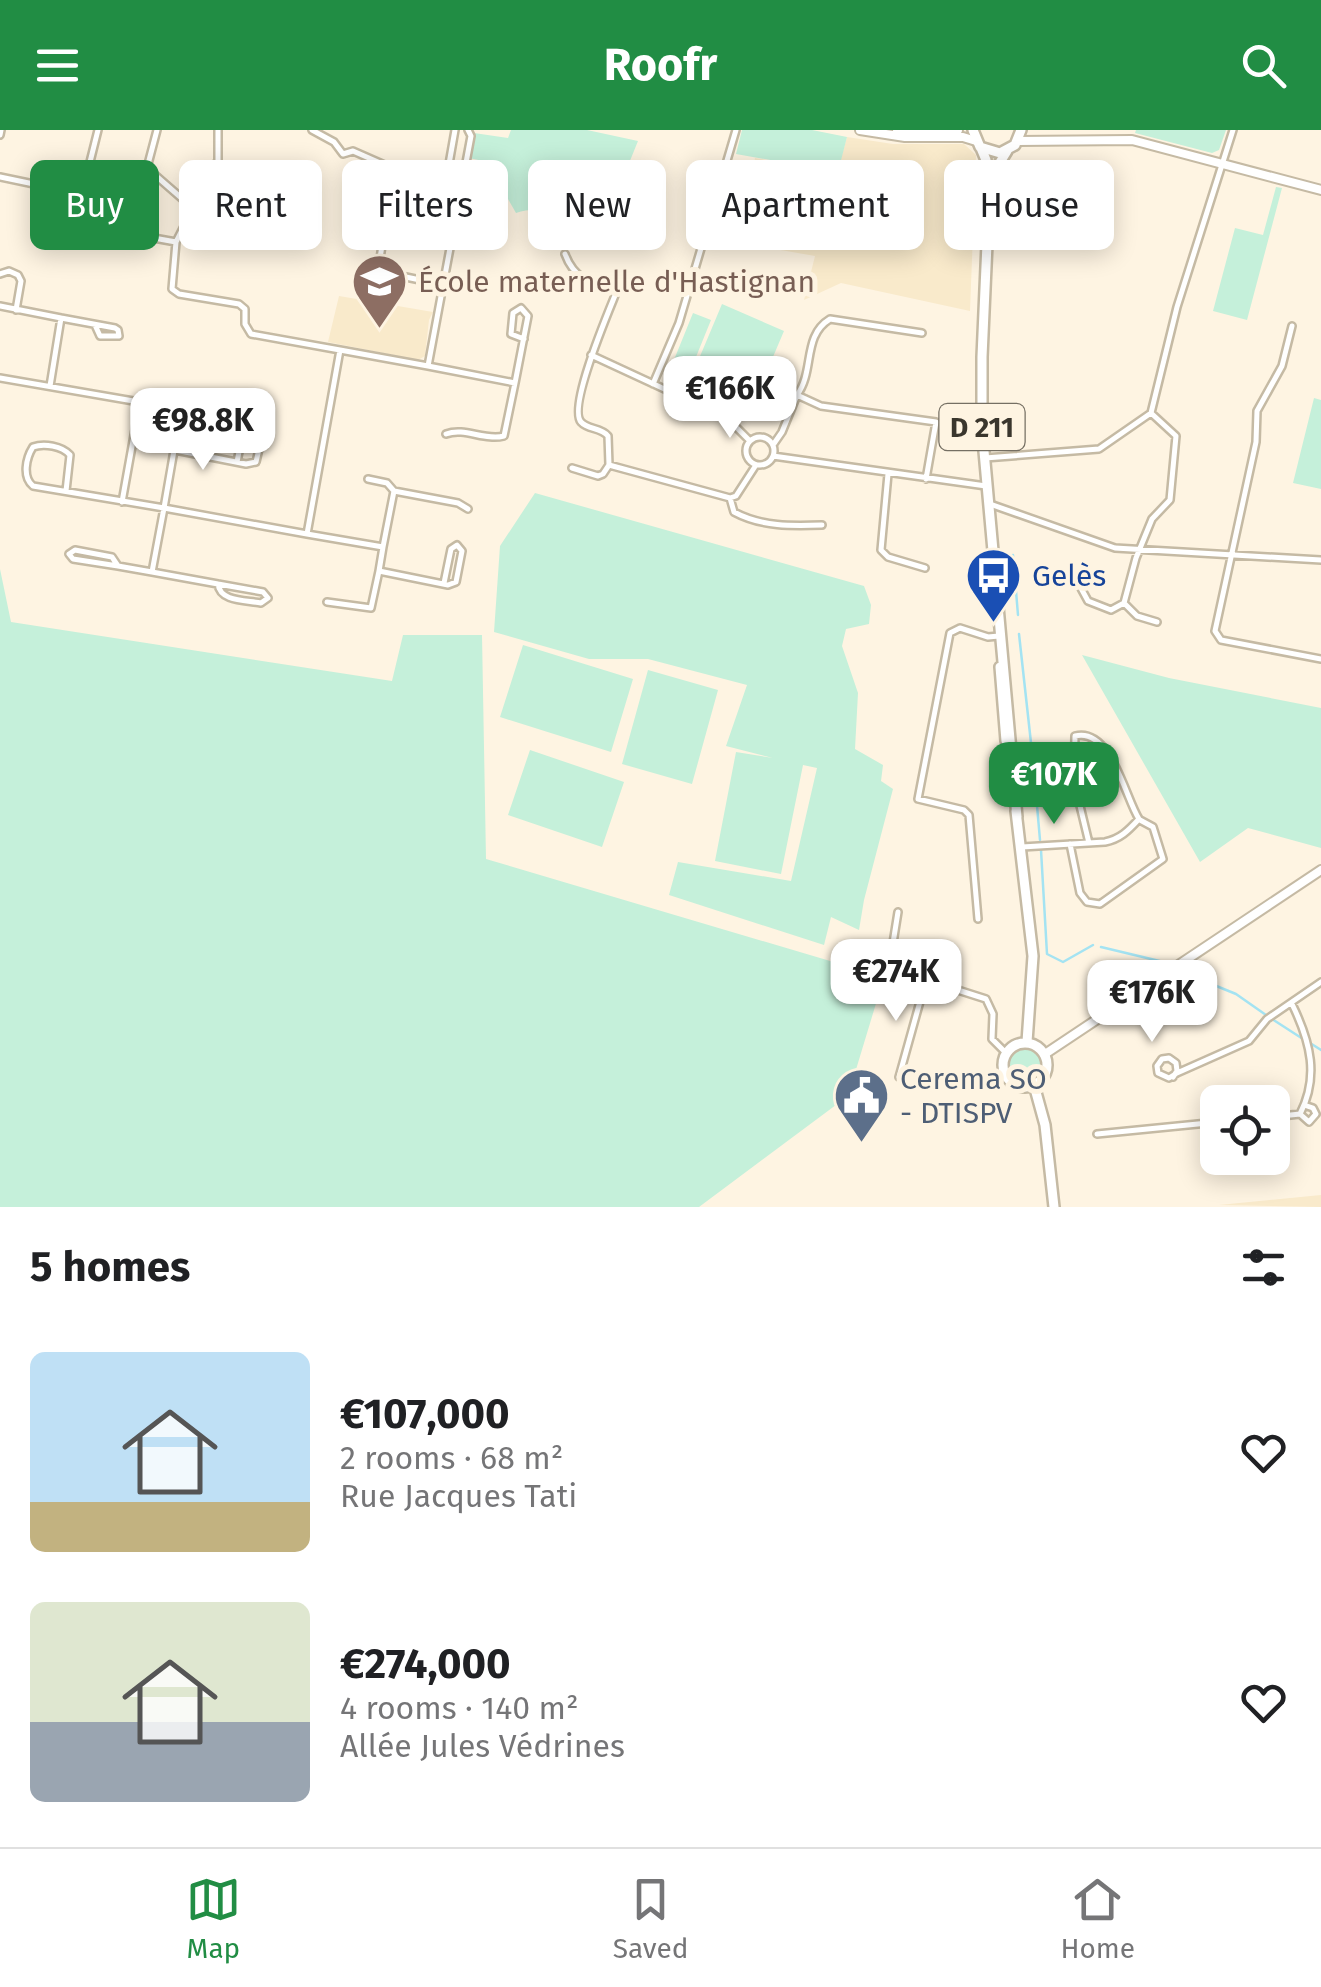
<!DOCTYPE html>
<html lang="en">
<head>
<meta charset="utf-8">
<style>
  body { margin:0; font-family:"Fira Sans",sans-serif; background:#f6f6f6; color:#202124; height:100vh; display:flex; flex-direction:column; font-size:38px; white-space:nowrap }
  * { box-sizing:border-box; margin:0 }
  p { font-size:32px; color:#757577 }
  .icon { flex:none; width:55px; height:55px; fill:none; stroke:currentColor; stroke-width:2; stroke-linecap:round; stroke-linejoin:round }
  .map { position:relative; height:1077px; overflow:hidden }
  .drawer { display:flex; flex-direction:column; background:#fff; flex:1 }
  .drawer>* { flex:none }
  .hud { position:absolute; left:30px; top:30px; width:1262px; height:90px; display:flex; gap:20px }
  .controls { position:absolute; left:1200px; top:955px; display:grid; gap:20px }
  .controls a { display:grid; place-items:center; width:90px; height:90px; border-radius:15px; background:#fff; box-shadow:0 5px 25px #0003; font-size:50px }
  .price { position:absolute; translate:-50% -85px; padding:0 22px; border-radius:20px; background:#fff; color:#222; font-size:32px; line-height:65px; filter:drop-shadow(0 2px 5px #0008) }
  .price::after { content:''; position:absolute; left:50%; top:60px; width:30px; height:22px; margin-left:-15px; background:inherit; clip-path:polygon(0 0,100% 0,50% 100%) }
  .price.current { background:#218d44; color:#fff }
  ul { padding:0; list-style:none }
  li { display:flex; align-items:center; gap:30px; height:250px; padding:0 30px }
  li span { display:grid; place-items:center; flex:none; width:280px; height:200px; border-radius:15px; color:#555 }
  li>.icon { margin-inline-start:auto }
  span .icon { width:120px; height:120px; fill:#fffc; stroke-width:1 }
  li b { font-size:42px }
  h2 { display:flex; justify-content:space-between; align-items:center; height:120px; padding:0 30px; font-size:42px }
  .pill { padding:0 35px; border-radius:15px; background:#fff; box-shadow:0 5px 25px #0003; font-size:35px; line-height:90px }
  .pill.current { background:#218d44; color:#fff }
  header { display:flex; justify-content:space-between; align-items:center; height:130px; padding:0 30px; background:#218d44; color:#fff; font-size:45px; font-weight:700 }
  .tab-bar { display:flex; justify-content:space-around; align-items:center; height:140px; border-top:2px solid #e0e0e0; background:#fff; font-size:28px; color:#757577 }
  .tab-bar a { display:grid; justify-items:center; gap:5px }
  .tab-bar .current { color:#218d44 }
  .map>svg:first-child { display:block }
</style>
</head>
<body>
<header><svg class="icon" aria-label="menu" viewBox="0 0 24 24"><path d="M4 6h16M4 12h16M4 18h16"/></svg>Roofr<svg class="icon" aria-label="search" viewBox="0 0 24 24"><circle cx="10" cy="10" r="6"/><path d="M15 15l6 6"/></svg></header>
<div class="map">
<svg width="1321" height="1077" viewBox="0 0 1321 1077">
  <rect width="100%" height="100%" fill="#fef4e2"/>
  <path fill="#f9eacb" d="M847 7 893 14H964L976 25 970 181 841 153 804 170 815 126 712 108 721 75 747 79 755 28 837 42Z
    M339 166 433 182 429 190 425 226 418 230 328 212Z
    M1321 1065V1077L1219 1075Z"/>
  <path fill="#c5f0da" d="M511 0H587L638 11 606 90 598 102C575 87 543 73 516 83L495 46 497 34 469 28 474 3 508 8Z
    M742 0H812L847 7 838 42 736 24Z
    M1136 0H1226L1219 20 1212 23 1135 3Z
    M1276 57 1282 58 1247 190 1213 181 1235 98 1263 105Z
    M722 174 784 201 747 288 685 262Z
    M693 183 711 190 683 259 665 252Z
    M1314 268 1321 270V359L1293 353Z
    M535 363 864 456 871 475 869 494 846 499 842 516 858 563 855 619 883 635 881 651 893 659 864 770 859 800 831 787 824 815 669 765 678 732 791 751 817 638 803 635 781 744 715 731 736 622 773 628 726 616 747 555 648 529H589L494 502 500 416Z
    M0 439 11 492 392 551 403 505H482L486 729 884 847 848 966 699 1077H0Z
    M523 515 633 549 611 622 500 587Z
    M1082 525 1169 548 1321 578V718L1248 698 1200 732Z
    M648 540 718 560 692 654 622 634Z
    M530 620 624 652 602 717 508 685Z
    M1008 935a17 17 0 1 1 34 0a17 17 0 1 1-34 0Z"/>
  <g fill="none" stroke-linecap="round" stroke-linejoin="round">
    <path stroke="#a4e3f2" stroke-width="2.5" d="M1013 425 1018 485
      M1019 504 1032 622
      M1033 630 1040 710
      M1041 720 1047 824 1063 832 1093 815
      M1101 817 1172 834
      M1182 842 1236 864 1266 885
      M1272 889 1303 909
      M1310 913 1321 920"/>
    <defs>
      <path id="minor" d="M157 0 147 38 194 79 200 88 249 111
        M312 0 334 12 343 24 353 21 403 43
        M455 0 446 51 449 58 461 60
        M0 5 1 0
        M90 32 98 0
        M0 47 72 62 80 69 79 88 87 96 176 112 172 159 179 164 239 174 245 179V194L251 204 340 220
        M415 50 447 56
        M176 112 218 30V0
        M565 124C574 149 592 154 616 163 608 183 568 277 581 292 588 300 601 297 608 306L609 335 730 368
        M0 144 9 141 18 145 21 151 16 180
        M444 155 382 142 379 135 383 109 391 102 452 113
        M0 176 61 188 50 256
        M61 188 115 198 118 200 119 206H100L95 195
        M1292 196 1282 236 1257 281 1256 312 1215 501 1221 510 1321 529
        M591 225 727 288 750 311
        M428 236 515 253 504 306C484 311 465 297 446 304
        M0 248 174 278 180 286 164 378 307 404 340 220 428 236 471 6 468 0
        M515 253 528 186 521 178 513 183 511 204 524 209
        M653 254 679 193 736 0
        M797 265C815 241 802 206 830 189L922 203
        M746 321a14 14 0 1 1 28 0a14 14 0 1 1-28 0Z
        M773 315 782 302 797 265 821 276 936 292 926 349
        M175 320 246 334 256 332 265 293 254 284 245 291 237 332
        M773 326 986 356
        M985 328 1099 319 1151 283 1177 177 1233 0
        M756 335 736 366 730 368 734 382C762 397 792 396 822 395
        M572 338 598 346 603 344 609 335
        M888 344 881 420 888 427 925 438
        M368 349 387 353 394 361 383 417
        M66 361 70 325C62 316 44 313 33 317 26 328 22 347 33 356L164 378 152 442 218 454
        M394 361 458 373 468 379
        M122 372 140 272
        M990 374 1115 418 1321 430
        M307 404 383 417 379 441 448 455 456 452 462 421 457 415 451 419 444 453
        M118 436 73 429 69 424 75 420 112 427 118 436 152 442
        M1076 449 1088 471 1111 480 1124 473 1136 428 1152 389 1170 370 1176 306 1151 283
        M218 454 263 462 268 468 261 473C246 470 220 472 218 454Z
        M327 472 371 478 379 441
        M1124 473 1137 486 1157 492
        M1014 627 1072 620
        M1070 714 1080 763 1087 772 1100 774 1163 729 1153 697 1140 690
        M1022 717 1105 712C1120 709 1128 701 1139 689 1125 667 1111 597 1075 606L1074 651 1089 713
        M898 782 889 838 986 869 993 884 992 909 1006 923
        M978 789 969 685 964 680 918 669 950 503 960 498 988 507 999 506
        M1292 874C1311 913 1319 947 1300 984L1309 992 1316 984 1313 978 1307 976
        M899 947 926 850
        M1173 947 1177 941 1176 933 1169 928 1162 929 1157 936 1158 943 1169 948 1177 943 1249 911 1267 889 1321 852
        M1272 987 1300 984
        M1097 1004 1218 992"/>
      <path id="tertiary" d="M860 0 905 7H963L976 11
        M897 0H958
        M1018 11 1132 10 1321 60
        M1045 924 1321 740"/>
      <path id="primary" d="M973 0 980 17 1000 23 1015 15 1021 0
        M981 18 986 30 989 71
        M1007 21 999 34 988 91 982 227V299L1017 687
        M1000 537 1006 611
        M1016 681 1033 826 1027 912
        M1003 935a22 22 0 1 1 44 0a22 22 0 1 1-44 0Z
        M1034 955 1045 995 1054 1077"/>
    </defs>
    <use href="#minor" stroke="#c5baa4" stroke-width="10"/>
    <use href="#tertiary" stroke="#c5baa4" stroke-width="12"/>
    <use href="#primary" stroke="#c5baa4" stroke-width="14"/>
    <use href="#minor" stroke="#fff" stroke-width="5"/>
    <use href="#tertiary" stroke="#fff" stroke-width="8"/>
    <use href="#primary" stroke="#fff" stroke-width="9"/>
  </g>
  <defs>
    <symbol id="school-pin" viewBox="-11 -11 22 30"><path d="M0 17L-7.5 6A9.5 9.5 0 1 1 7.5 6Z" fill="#8d6e63" stroke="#fef4e2"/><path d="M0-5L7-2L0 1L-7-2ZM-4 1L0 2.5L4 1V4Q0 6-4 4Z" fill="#fff"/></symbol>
    <symbol id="bus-pin" viewBox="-11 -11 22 30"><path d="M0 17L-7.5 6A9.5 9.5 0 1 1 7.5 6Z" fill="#1a4fb4" stroke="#fef4e2"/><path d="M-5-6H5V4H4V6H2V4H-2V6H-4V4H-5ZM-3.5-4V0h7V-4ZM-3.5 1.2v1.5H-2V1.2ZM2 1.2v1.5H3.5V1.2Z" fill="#fff"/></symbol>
    <symbol id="civic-pin" viewBox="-11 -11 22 30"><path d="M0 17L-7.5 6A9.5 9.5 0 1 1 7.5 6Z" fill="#5c6f8a" stroke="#fef4e2"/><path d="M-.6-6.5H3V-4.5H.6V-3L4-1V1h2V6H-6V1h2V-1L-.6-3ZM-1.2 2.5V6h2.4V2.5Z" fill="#fff"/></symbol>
  </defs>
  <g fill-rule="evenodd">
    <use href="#school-pin" x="348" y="120" width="63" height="86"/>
    <use href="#bus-pin" x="962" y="414" width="63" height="86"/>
    <use href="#civic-pin" x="830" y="934" width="63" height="86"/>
  </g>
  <g text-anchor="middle" stroke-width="10" stroke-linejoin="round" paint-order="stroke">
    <rect fill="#fef4e2" stroke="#756f63" stroke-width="2.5" x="939.5" y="274" width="85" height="46" rx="8"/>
    <g font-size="28" font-weight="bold" fill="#3a362d">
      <text x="982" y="307">D 211</text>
    </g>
    <g font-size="30" fill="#785e54" stroke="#fef4e2" text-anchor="start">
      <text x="418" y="162">École maternelle d'Hastignan</text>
    </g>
    <g font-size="30" fill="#164399" stroke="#fef4e2" text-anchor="start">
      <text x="1032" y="456">Gelès</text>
    </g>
    <g font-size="30" fill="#4e5e75" stroke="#fef4e2" text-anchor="start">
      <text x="900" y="959">Cerema SO<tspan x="900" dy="34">- DTISPV</tspan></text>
    </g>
  </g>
</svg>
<div class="controls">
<a><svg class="icon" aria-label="locate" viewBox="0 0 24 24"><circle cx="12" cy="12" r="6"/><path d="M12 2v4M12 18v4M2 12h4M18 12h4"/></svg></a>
</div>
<b class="price" style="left:730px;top:311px">€166K</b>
<b class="price" style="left:203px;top:343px">€98.8K</b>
<b class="price current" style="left:1054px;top:697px">€107K</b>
<b class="price" style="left:896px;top:894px">€274K</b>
<b class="price" style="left:1152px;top:915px">€176K</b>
<div class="hud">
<a class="pill current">Buy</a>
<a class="pill">Rent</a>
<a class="pill">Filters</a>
<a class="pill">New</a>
<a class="pill">Apartment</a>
<a class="pill">House</a>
</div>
</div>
<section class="drawer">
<h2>5 homes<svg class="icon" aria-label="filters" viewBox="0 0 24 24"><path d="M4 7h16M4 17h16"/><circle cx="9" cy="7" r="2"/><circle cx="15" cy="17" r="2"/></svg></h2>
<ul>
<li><span style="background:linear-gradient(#bfe0f5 75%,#c2b280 0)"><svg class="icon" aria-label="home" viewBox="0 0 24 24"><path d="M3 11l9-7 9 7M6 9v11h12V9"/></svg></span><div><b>€107,000</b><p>2 rooms · 68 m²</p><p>Rue Jacques Tati</p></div><svg class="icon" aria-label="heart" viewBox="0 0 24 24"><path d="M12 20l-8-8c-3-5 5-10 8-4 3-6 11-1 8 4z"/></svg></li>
<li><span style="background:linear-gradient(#dfe7d0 60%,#9aa5b1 0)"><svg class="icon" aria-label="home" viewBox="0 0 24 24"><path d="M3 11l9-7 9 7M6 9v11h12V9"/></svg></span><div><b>€274,000</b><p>4 rooms · 140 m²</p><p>Allée Jules Védrines</p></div><svg class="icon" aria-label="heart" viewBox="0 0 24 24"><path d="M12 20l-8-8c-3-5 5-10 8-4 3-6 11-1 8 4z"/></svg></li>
</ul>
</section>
<nav class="tab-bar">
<a class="current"><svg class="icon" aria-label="map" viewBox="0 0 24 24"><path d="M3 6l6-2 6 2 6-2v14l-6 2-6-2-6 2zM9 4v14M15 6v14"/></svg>Map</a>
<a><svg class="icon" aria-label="saved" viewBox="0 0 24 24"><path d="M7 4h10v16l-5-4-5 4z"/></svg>Saved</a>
<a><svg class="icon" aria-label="home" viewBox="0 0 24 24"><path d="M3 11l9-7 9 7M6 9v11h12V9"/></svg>Home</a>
</nav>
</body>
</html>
